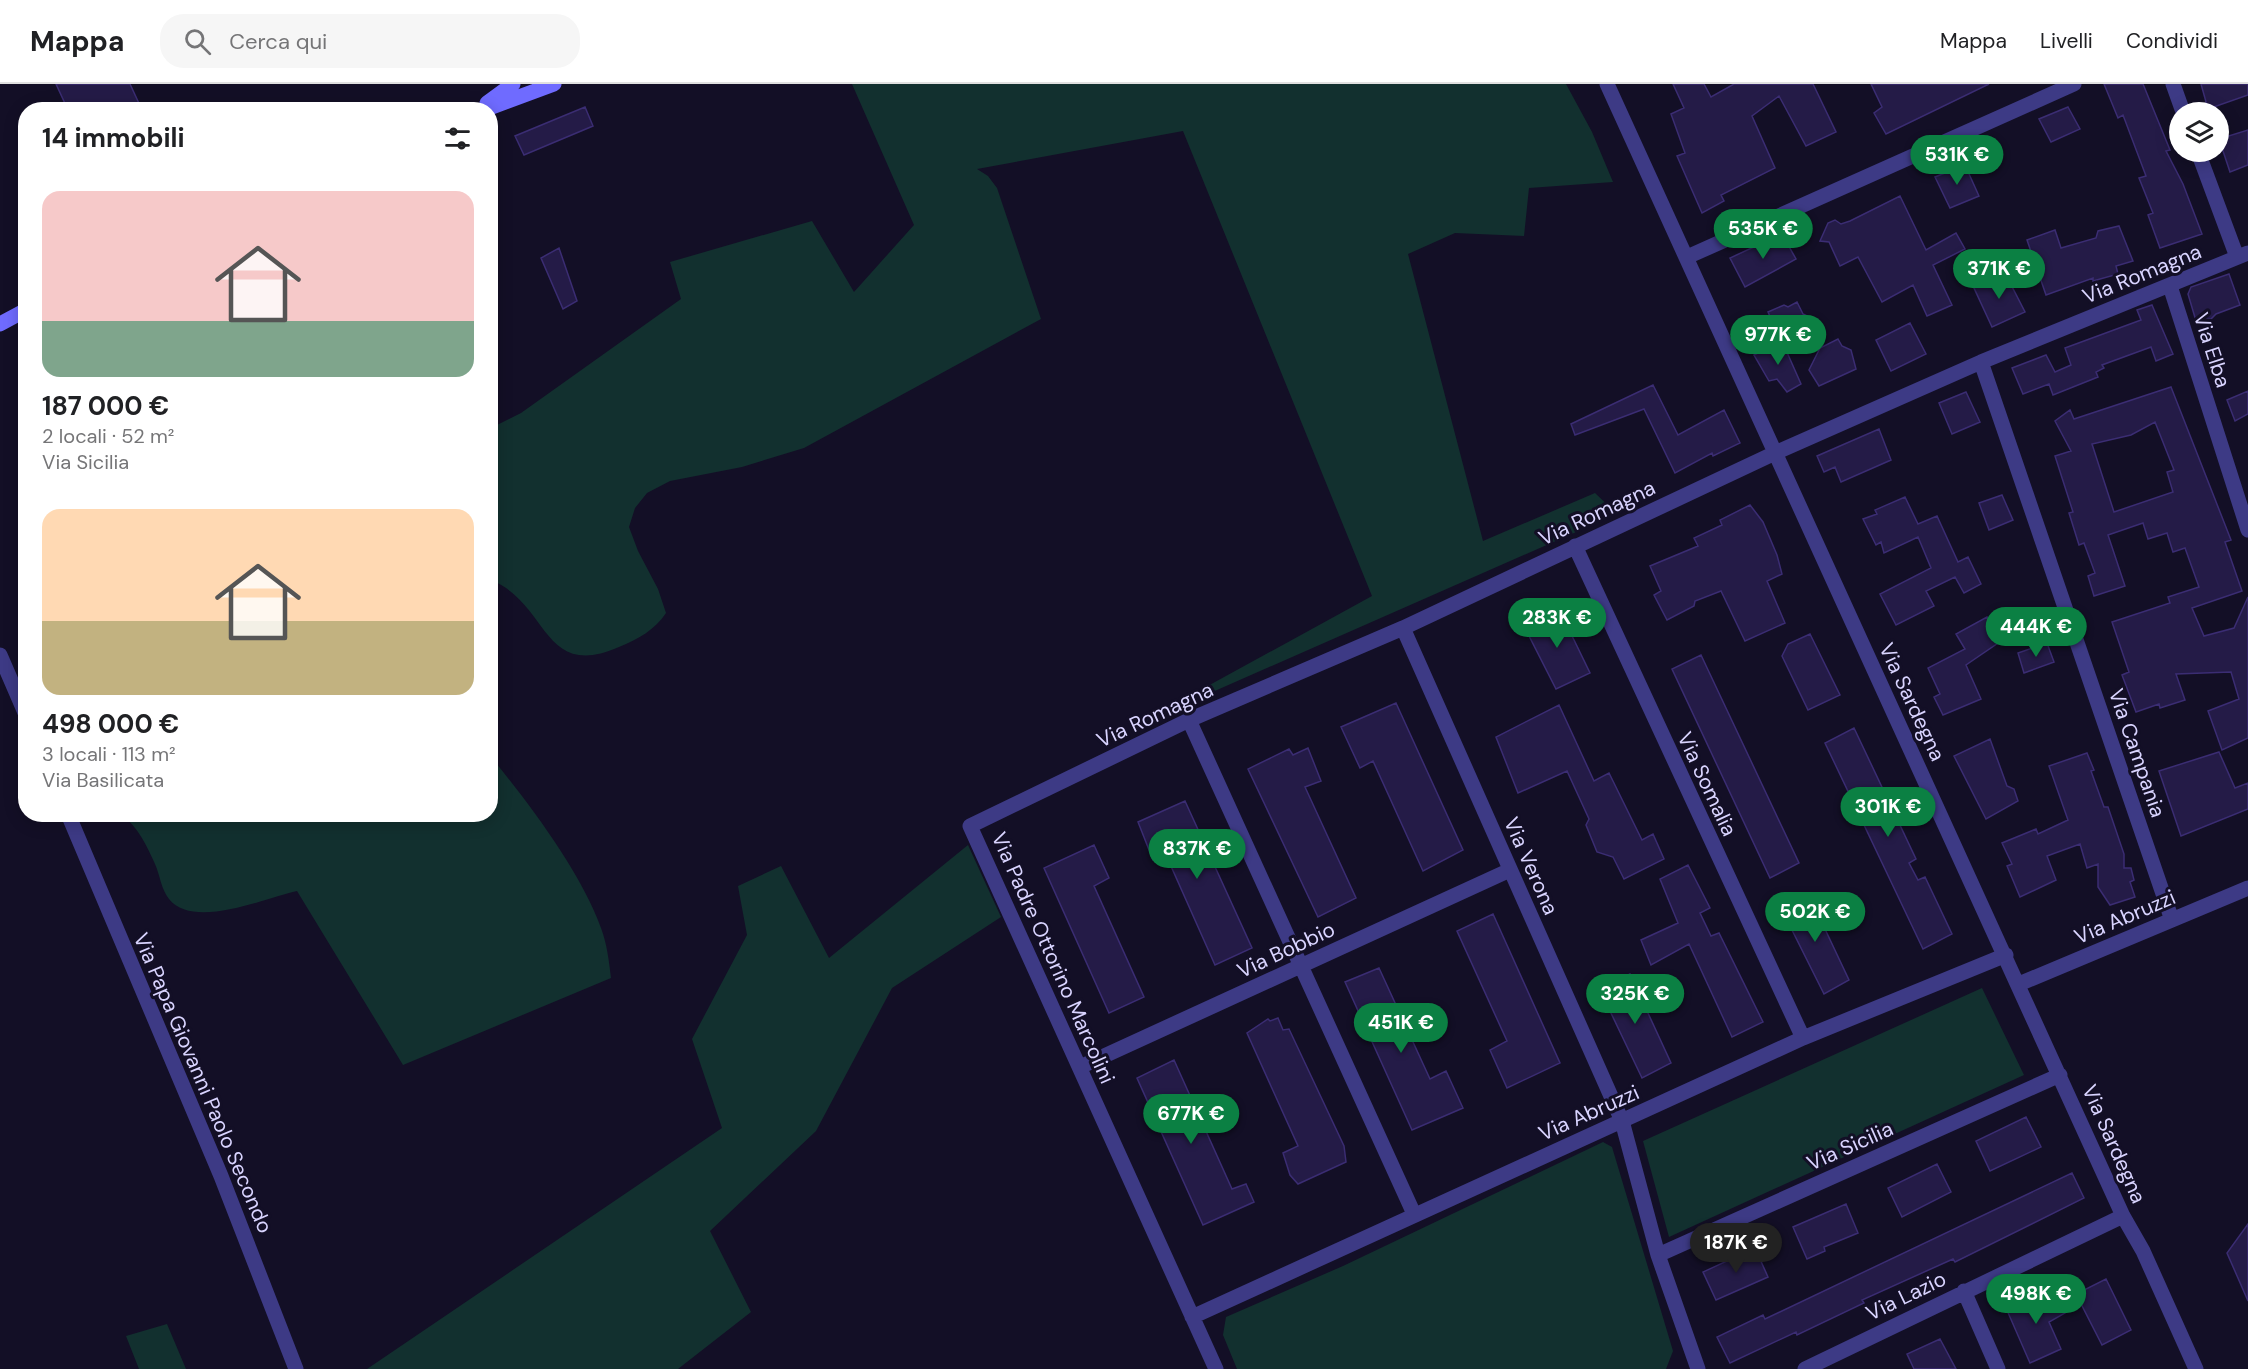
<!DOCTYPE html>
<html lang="it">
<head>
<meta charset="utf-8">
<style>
  body { margin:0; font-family:"DM Sans",sans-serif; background:#f6f6f6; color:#202124; height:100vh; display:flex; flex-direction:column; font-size:22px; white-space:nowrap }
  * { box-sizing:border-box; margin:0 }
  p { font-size:20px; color:#757577 }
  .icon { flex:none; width:33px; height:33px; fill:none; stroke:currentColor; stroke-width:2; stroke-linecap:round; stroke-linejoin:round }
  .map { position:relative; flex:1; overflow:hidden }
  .side { position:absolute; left:18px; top:18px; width:480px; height:720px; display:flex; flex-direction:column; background:#fff; border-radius:24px; box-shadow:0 3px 15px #0003 }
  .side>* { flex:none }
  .controls { position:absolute; left:2169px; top:18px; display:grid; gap:12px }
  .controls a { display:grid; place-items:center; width:60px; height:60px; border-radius:50%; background:#fff; box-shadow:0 3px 15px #0003; font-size:30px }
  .price { position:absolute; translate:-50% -51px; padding:0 14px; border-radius:21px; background:#0b8043; color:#fff; font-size:20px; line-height:39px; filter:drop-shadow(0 2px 3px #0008) }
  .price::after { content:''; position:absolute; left:50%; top:36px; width:18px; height:14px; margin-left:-9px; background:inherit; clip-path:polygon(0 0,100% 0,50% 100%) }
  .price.on { background:#222; color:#fff }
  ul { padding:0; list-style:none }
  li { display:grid; align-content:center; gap:12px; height:318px; padding:0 24px }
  li span { display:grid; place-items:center; height:186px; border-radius:18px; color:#555 }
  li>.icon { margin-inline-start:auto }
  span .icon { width:108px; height:108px; fill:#fffc; stroke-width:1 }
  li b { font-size:26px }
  h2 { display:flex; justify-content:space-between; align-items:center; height:72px; padding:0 24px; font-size:26px }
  header { display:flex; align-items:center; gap:36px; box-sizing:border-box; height:84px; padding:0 30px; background:#fff; border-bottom:2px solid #e0e0e0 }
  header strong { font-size:28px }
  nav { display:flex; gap:33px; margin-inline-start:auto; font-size:21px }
  .search { width:420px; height:54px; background:#f6f6f6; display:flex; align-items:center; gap:15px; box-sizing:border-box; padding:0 21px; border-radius:24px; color:#757577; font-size:22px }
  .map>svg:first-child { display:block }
</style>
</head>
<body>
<header>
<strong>Mappa</strong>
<div class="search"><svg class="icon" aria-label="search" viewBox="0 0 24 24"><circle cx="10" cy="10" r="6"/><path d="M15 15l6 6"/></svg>Cerca qui</div>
<nav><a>Mappa</a><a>Livelli</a><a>Condividi</a></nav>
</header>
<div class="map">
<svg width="2248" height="1285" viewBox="0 0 2248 1285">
  <rect width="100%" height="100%" fill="#130f26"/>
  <path fill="#12302f" d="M852 0H1566L1592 48 1613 98 1529 104 1524 152 1455 149 1408 170 1483 457 1595 409 1617 430 1133 643 1372 512 1183 47 977 85 988 92 997 104 1041 235 804 364 742 383 670 397 647 409 635 424 629 443 638 467 658 505 666 529C655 546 638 555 619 563 542 597 549 519 491 496V344L521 329 681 215 670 178 812 137 854 208 914 141Z
    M491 673C528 718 581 788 601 844 607 860 609 877 611 894L403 981 297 807C265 814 194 846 169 815 161 805 160 791 155 780 147 762 138 743 122 731L490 730Z
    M968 761 1001 833 892 904 816 1047 710 1147 751 1228 678 1285H367L722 1044 692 955 747 851 738 802 781 782 829 874Z
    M1982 904 2024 991 1669 1153 1643 1057Z
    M1603 1058 1612 1063 1673 1267 1666 1285H1237L1223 1251 1226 1233 1343 1182Z
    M167 1240 186 1285H139L126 1252Z"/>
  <path fill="#241b47" stroke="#3b2d73" stroke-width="1.5" fill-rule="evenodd" d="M56 0H130L142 26H68Z
    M1673 0H1704L1711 13 1734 0H1813L1836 48 1806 62 1779 12 1752 32 1775 84 1721 111 1724 117 1702 129 1677 72 1685 69 1671 30 1684 24Z
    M1871 0H1989L1886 50 1874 29 1882 23Z
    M2104 0H2143L2170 66 2166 67 2183 100 2202 150 2160 164 2148 131 2153 129 2139 94 2146 92 2123 31 2118 34Z
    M2201 0H2248V11L2208 25Z
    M585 23 593 42 524 71 515 52Z
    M2068 23 2080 45 2051 58 2039 35Z
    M2248 46V81L2230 88 2219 55Z
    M1965 81 1979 112 1950 124 1935 93Z
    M1900 112 1926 166 1956 149 1965 165 1933 181 1952 221 1927 232 1913 201 1882 218 1858 173 1840 182 1829 158 1820 157 1828 139 1835 136 1841 140 1850 137Z
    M2119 142 2133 177 2116 182 2118 190 2093 197V194L2046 211 2027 156 2055 146 2061 164 2096 154 2098 147Z
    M1782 150 1796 175 1745 203 1730 174Z
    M559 164 577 217 563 225 541 174Z
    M2005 189 2025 228 1992 243 1974 204Z
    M2229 190 2240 221 2216 230 2211 235 2196 237 2188 210 2191 203Z
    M1797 218 1803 230 1807 232 1760 251 1756 245 1771 235 1768 228 1784 221 1788 223Z
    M2152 221 2173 270 2156 277 2151 263 2102 281 2104 284 2096 288 2098 293 2053 311 2049 300 2023 310 2012 284 2046 271 2055 288 2071 281 2065 264 2141 236 2137 226Z
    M1910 239 1926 270 1891 287 1876 256Z
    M1838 255 1842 262 1851 266 1856 285 1819 302 1809 286 1820 264Z
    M1782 257 1801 300 1787 308 1777 295 1769 297 1754 271Z
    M1653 301 1678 351 1724 326 1740 359 1713 372 1712 369 1675 389 1644 325 1575 351 1571 340Z
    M2171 303 2231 456 2225 458 2242 507 2192 524 2204 552 2234 544 2248 513V654L2222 666 2208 627 2239 615 2231 588 2176 590 2185 616 2160 624 2159 620 2136 628 2122 591 2129 588 2112 538 2170 519 2168 513 2199 503 2185 464 2173 468 2167 449 2148 455 2143 439 2108 451 2125 502 2094 512 2088 492 2095 489 2084 459 2079 461 2069 429 2073 428 2055 372 2071 367 2055 337 2070 326 2074 335ZM2155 338 2174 386 2167 388 2173 408 2114 428 2092 360 2131 351Z
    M2248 307V330L2235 337 2227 316Z
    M1966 308 1980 338 1952 350 1939 319Z
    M1879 345 1891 376 1841 398 1835 383 1824 388 1817 372Z
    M2002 411 2013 436 1989 446 1979 419Z
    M1905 413 1918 440 1937 432 1958 478 1968 473 1981 500 1964 509 1955 493 1926 507 1934 522 1896 541 1880 510 1931 484 1918 453 1884 469 1881 458 1876 461 1863 435 1877 430 1875 426Z
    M1750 421 1763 438 1777 471 1782 490 1767 497 1785 539 1745 557 1721 507 1695 517 1694 522 1667 536 1654 511 1661 507 1650 482 1698 462 1694 454 1722 441 1720 436Z
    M1559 525 1590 589 1556 605 1524 542Z
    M1987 533 2001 557 1966 581 1981 615 1943 631 1934 613 1940 610 1928 584 1965 565 1956 550Z
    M1810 550 1840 611 1808 626 1782 572 1788 560Z
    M2047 559 2054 578 2024 589 2018 569Z
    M1701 571 1799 779 1770 794 1672 585Z
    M1396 619 1463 766 1423 787 1373 677 1360 684 1341 643Z
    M1559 621 1594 697 1609 689 1642 756 1653 750 1664 775 1624 795 1613 773 1597 768 1586 741 1589 735 1567 687 1518 709 1496 653Z
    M1854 644 1916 775 1909 779 1918 796 1925 793 1952 850 1923 865 1825 659Z
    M1990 655 2007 702 2014 705 2018 717 1986 735 1954 672Z
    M1308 664 1321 697 1305 703 1356 814 1318 833 1248 685 1289 665 1293 671Z
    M2219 668 2235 704 2248 699V725L2181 752 2159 687Z
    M2087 669 2094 686 2091 687 2104 723H2108L2124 770V784H2131L2134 796 2130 798 2135 813 2110 821 2098 803V780L2087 784 2080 760 2047 772 2056 796 2020 813 2007 782 2012 780 2002 759 2036 745 2038 750 2068 736 2049 682Z
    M1185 717 1252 864 1215 881 1166 771 1153 776 1138 738Z
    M1094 761 1109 794 1094 802 1144 913 1109 929 1044 784Z
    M1688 781 1710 824 1700 829 1711 852 1719 849 1763 938 1732 953 1689 860 1651 881 1641 856 1678 839 1660 795Z
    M1808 809 1849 896 1824 910 1780 822Z
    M1493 830 1560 979 1507 1004 1490 966 1507 957 1457 847Z
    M1379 884 1430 995 1446 987 1463 1024 1412 1046 1345 898Z
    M1630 890 1671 979 1642 994 1599 904Z
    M1278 934 1283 946 1289 945 1344 1062 1346 1078 1298 1100 1290 1091 1283 1069 1298 1062 1247 949 1268 935 1270 937Z
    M1174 976 1232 1105 1246 1100 1254 1118 1203 1141 1137 994Z
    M2026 1033 2041 1063 1990 1087 1976 1057Z
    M1937 1080 1951 1108 1902 1133 1888 1104Z
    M2072 1089 2084 1114 1955 1178 1953 1175 1862 1216 1864 1219 1797 1251 1796 1248 1730 1279 1717 1253 1763 1231 1765 1235Z
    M1846 1120 1858 1149 1824 1163 1825 1167 1807 1175 1793 1143Z
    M2248 1140V1217L2227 1169Z
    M1755 1164 1768 1193 1716 1216 1703 1188Z
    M2106 1195 2131 1246 2102 1261 2076 1210Z
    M2037 1210 2040 1218 2055 1211 2065 1229 2049 1238 2061 1265 2030 1279 2006 1224Z
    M1940 1255 1956 1285H1914L1907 1270Z"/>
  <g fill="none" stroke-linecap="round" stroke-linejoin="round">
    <path stroke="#3d3a85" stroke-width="15" d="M1607 0 2123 1132 2143 1167 2196 1285
      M2173 0 2183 28
      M2198 68 2237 173
      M1687 173 2074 0
      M2170 202 2248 446
      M1981 278 2172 836
      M1575 462 1803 954
      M1403 544 1622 1037 1658 1171 1698 1285
      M0 571 26 631
      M1189 636 1414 1130
      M68 730 221 1092 296 1285
      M2019 900 2248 804
      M1080 983 1510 786
      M1658 1171 2060 991
      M1964 1207 1998 1285
      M1192 1233 1803 954 2006 871
      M1216 1285 970 742 1189 636 1403 544 1775 369 1981 278 2248 169
      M1805 1285 2123 1132"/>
    <path stroke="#6f6bff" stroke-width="15" d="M487 19 513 0
      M484 26 554 0
      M0 240 26 226"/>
  </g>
  <g text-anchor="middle" stroke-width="6" stroke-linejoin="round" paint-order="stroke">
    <g font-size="21" fill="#d9d4ff" stroke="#130f26">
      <text transform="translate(2142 190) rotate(-22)" y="7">Via Romagna</text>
      <text transform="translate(2212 266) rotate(72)" y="7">Via Elba</text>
      <text transform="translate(1597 429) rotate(-25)" y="7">Via Romagna</text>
      <text transform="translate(1912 618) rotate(65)" y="7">Via Sardegna</text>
      <text transform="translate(1155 631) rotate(-25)" y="7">Via Romagna</text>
      <text transform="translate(2137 669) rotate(71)" y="7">Via Campania</text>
      <text transform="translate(1707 700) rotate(65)" y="7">Via Somalia</text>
      <text transform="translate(1531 782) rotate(66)" y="7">Via Verona</text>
      <text transform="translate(2125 833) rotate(-23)" y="7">Via Abruzzi</text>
      <text transform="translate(1286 866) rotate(-25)" y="7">Via Bobbio</text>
      <text transform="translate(1053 874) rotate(66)" y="7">Via Padre Ottorino Marcolini</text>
      <text transform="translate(203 999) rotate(67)" y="7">Via Papa Giovanni Paolo Secondo</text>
      <text transform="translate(1589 1029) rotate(-24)" y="7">Via Abruzzi</text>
      <text transform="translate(2114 1060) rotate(66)" y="7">Via Sardegna</text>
      <text transform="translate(1850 1062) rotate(-24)" y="7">Via Sicilia</text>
      <text transform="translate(1906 1212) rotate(-26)" y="7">Via Lazio</text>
    </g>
  </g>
</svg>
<div class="controls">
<a><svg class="icon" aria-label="layers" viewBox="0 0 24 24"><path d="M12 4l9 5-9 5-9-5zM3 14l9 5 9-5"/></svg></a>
</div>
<b class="price" style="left:1957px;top:102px">531K €</b>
<b class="price" style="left:1763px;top:176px">535K €</b>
<b class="price" style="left:1999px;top:216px">371K €</b>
<b class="price" style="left:1778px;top:282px">977K €</b>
<b class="price" style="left:1557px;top:565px">283K €</b>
<b class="price" style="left:2036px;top:574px">444K €</b>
<b class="price" style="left:1888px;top:754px">301K €</b>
<b class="price" style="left:1197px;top:796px">837K €</b>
<b class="price" style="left:1815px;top:859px">502K €</b>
<b class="price" style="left:1635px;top:941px">325K €</b>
<b class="price" style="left:1401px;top:970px">451K €</b>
<b class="price" style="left:1191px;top:1061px">677K €</b>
<b class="price on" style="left:1736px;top:1190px">187K €</b>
<b class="price" style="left:2036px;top:1241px">498K €</b>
<section class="side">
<h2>14 immobili<svg class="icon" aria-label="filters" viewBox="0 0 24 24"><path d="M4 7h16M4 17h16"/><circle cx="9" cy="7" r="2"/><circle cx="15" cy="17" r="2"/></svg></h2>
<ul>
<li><span style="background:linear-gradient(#f6c9c9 70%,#7fa58c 0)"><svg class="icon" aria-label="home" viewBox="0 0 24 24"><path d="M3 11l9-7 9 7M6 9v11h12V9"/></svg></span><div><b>187 000 €</b><p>2 locali · 52 m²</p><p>Via Sicilia</p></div></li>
<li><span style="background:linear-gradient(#ffd9b3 60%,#c2b280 0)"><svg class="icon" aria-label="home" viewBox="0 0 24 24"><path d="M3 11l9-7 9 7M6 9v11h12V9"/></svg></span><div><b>498 000 €</b><p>3 locali · 113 m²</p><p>Via Basilicata</p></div></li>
</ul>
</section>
</div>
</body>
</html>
